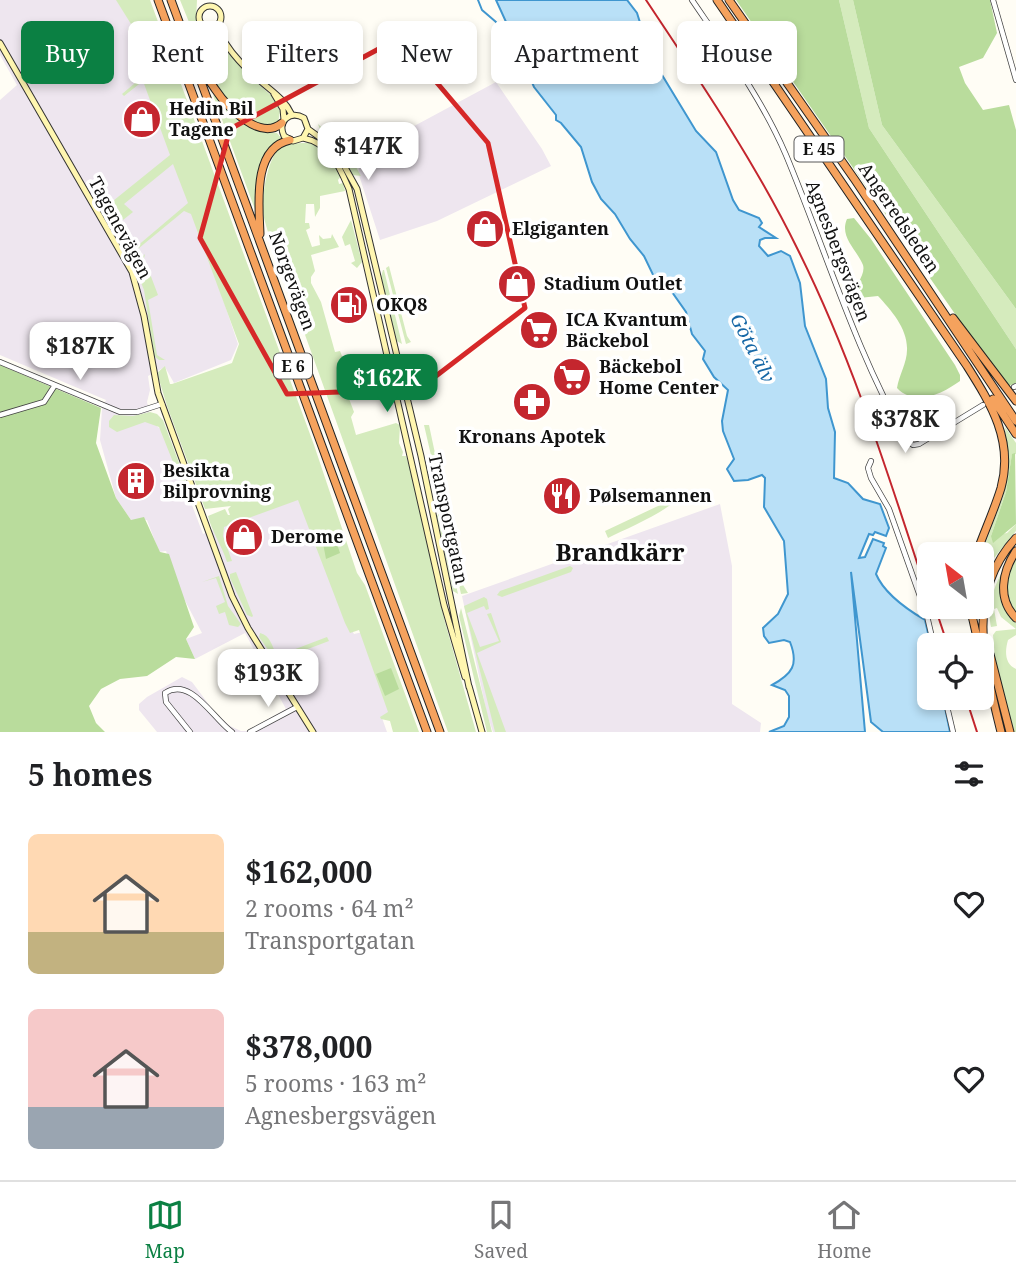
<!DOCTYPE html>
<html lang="en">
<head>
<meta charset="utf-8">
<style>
  body { margin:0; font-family:"Noto Serif",serif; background:#f2f2f2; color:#202124; height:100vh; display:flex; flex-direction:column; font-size:26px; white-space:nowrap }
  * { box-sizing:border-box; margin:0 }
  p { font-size:23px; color:#757577 }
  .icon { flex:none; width:38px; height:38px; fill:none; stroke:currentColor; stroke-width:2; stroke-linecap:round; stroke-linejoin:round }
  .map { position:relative; height:732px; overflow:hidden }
  .details { display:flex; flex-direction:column; background:#fff; flex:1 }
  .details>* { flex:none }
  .banner { position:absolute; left:21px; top:21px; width:975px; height:63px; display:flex; gap:14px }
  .needle { width:46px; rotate:329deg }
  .tools { position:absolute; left:917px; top:542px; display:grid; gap:14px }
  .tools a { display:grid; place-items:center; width:77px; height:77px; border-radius:10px; background:#fff; box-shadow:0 4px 10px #0003; font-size:35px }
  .price { position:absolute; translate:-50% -60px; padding:0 16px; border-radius:14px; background:#fff; color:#222; font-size:23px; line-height:46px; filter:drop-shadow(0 2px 4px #0008) }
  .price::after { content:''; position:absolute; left:50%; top:42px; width:21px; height:16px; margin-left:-10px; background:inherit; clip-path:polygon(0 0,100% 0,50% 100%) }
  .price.active { background:#0b8043; color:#fff }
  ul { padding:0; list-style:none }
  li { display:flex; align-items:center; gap:21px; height:175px; padding:0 28px }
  li span { display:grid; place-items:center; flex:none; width:196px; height:140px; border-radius:10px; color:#555 }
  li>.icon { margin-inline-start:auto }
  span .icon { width:84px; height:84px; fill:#fffc; stroke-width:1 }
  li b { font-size:30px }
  h2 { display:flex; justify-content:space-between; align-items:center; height:84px; padding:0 28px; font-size:30px }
  .chip { padding:0 24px; border-radius:10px; background:#fff; box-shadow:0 4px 10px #0003; font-size:24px; line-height:63px }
  .chip.active { background:#0b8043; color:#fff }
  .menu { display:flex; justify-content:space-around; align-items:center; height:98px; border-top:2px solid #e0e0e0; background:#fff; font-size:19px; color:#757577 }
  .menu a { display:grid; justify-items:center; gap:4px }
  .menu .active { color:#0b8043 }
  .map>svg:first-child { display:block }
</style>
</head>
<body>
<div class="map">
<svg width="1016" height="732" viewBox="0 0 1016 732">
  <rect width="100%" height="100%" fill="#fffdf5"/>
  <path fill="#eee6ef" d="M0 0H123L238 344 231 360 174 383 165 367 148 376 150 390 147 402 152 422 164 432 203 534 299 497 346 620 354 634 363 632 390 715 382 718 387 732H157L139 710V704L147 697 182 677 192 682 213 710 230 726 241 731H247L286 709 245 633 195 659 186 639 202 633 181 593 166 551 159 552 147 520H131L116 498 100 440 102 409 106 400 0 355V100L17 85 0 55Z
    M496 82 542 149 551 166 437 221 380 240 358 172 364 153Z
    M720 504 732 566V704L761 723 760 732H493L487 714 462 596Z"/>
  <path fill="#d5ebbd" d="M116 0H150L314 445 357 573 365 585 419 732H393L390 721 381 719 380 717 388 712 359 630 350 633 345 623 298 500 224 527 223 536 232 561 227 562C222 546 212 532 208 516L225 509 228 515H230L228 509 231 506 205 509 167 406 157 373 165 366 170 384H172L232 363 239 344 191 214 184 211 133 253 135 256 129 257V253L188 203 173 164 124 204 133 212 123 220 113 207 110 210 107 207 102 210 97 200 100 194 108 205 170 155 143 81 124 96 122 94 141 78 144 72 128 30 131 24Z
    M180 0H197L196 20 200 28 215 38 248 75 273 97 280 111 278 123C242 138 196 66 199 36L193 32Z
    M839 0H853L882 125 1016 309V349L869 128Z
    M213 95C236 108 248 133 277 133L282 139C257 151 253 190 257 215Z
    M318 124 347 151 361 176 353 175C346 162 319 131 318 124Z
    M309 143C326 148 333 161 341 176L338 180 339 184 343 183 345 191 320 196V208L315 217 314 204H306L305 223H309L310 228 306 230 312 247 320 245 319 235 323 239 331 238 332 234 339 247 311 255 315 271 311 277V283L321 302 335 352 340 351 344 361 352 368 348 377 342 380 354 412 351 417 356 435 396 423 400 425 399 443 403 452 402 456H406L412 475 445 622 476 732H448L268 232C266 225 263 216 263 210 262 194 268 156 281 147 288 143 301 143 309 143Z
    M351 220 362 262 357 268 351 263 355 261 350 244 345 246 342 237Z
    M145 254 144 258 158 295 148 300 157 355 165 360H159L154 356 144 290 134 265Z
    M389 266 407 336 411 342 406 344 386 268Z
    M383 270H384L402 344 395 340 381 277Z
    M150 412 157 414 163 420 193 500 189 502 159 427 145 422 117 432 109 427V421L114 415 133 416Z
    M424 425H429L444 496 447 501 442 503Z
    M1005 427 1016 443V454L1012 455 1006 492 991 536 1007 533 1016 524V531L994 558 982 588 981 555 1003 497 1009 468Z
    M686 490C674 509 630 527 608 538L605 531 675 498Z
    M442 508 447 510 463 585 468 593 461 594Z
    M440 513 458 594 453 591 437 516Z
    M1016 556V612C1002 594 1007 575 1016 556Z
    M570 566 573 568 571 572 502 597 497 595 500 591Z
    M1003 571C997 592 1000 608 1016 623V635L1008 640C1005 650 1004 664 1016 669V732H1014L995 659 993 635 996 631 1016 629 1001 617 997 608 994 609 997 626 991 627C987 610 993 586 1003 571Z
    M236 572 253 616 252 617 247 615 230 578V574Z
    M219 576 228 606 241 624 238 627 229 625 225 612 219 614 216 606 225 602 216 578 202 582Z
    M484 597 487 599 489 609 486 610 484 606 467 613 480 647 499 641 487 614 491 613 501 642 477 653 506 732H495L464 606Z
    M461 608 492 732H487L459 616Z
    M260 633C270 635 272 646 277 656L327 637 329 641 276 661 259 637Z"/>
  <path fill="#b9dc9c" d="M736 0H839L869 128 1016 349V383L1006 387Z
    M853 0H990L997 33 983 58 959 67 965 83 983 110 1009 105 1016 130V309L882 125Z
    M854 218 871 239 955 365 960 375V381C942 394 915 407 897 388 899 375 907 363 907 350 908 329 891 310 878 296L859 298 853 297C854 286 866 275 863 265 857 250 839 237 847 219Z
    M0 365 101 408 96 443 116 498 131 520 144 517 160 552 169 554 194 627 186 639 195 659 176 657 147 676 120 679 101 689 89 706 96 723 105 732H0Z
    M1015 453 1016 524 993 543 991 536 1006 492 1012 454Z
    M329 535H334L340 553 326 559 322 538Z
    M391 668 399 689 385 696 376 674Z"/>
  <path fill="#b9e0f7" stroke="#3f96cf" stroke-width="2" d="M496 0H627L637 13 647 45 656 65 696 131 716 152 733 200 739 210 759 218 762 223 759 227 776 238H765L760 240 759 246 768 256 781 251 790 256 800 283 805 326 826 379 828 408 835 432 834 478 848 483 863 499 880 504 889 528 886 536 875 532 873 535 869 534 859 558 865 557 873 539 884 543 883 546 886 548 876 574C884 593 908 610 925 620L931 646H929V698H943L950 732H883L871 722 851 572 865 732H769L784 726 789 717V696L785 690 772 685C792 674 799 665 790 642L784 640 769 643 764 636 763 628 778 614 788 594 784 541 764 507 765 478 762 475 748 480 734 481 727 469 734 459 723 431 722 421 728 390 714 377 703 359 705 351 692 334 686 312 667 285 662 289 657 283 644 256 630 239 615 214 601 199 592 182 581 147 561 123 556 120V115L534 87 517 48 509 39 507 24Z
    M911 401 932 415 934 418 918 428 911 423 908 405Z"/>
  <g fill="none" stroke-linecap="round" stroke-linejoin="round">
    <path stroke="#3f96cf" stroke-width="2" d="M478 0 482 10 496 22V31L503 35 509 33"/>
    <defs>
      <path id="street" d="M692 0C726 50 762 99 786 155 826 251 855 350 907 441L913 445 919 444 983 405
        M993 0 1016 80
        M0 362 120 412H137L162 404
        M1014 387 1016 386
        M0 415 44 402 55 385
        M871 461 868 468 871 478 889 509 927 616 934 646
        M945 698 953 732
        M190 732 166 702 165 693C191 676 213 719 232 732
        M250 732 297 707"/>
      <path id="secondary" d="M199 17a11 11 0 1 1 22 0a11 11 0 1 1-22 0Z
        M216 27C226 47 240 64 258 79 271 91 284 98 292 115
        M0 43 132 272 144 316 158 393 232 596 248 628 313 732
        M274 94 283 109 284 120
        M308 129 303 138 293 141 284 136C277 121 290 110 304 118L308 129 326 142 342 162 357 189 421 456 469 687
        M303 138C330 143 339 166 349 189L444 605 465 677
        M469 686 482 732"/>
      <path id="highway" d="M158 0 427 732
        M171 0 440 732
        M717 0 967 366C991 404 1014 441 1001 488 994 511 984 532 976 555
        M729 0 855 180 1016 421
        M194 50C200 63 206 77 215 89 227 107 260 142 282 123
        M260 234C259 205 252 148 290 140
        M953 318 1016 401
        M993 399 1016 434
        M1016 551C1002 572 997 599 1016 618
        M970 607 979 646
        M990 654 1010 732
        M1001 732C985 666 964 594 1016 538"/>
    </defs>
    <use href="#street" stroke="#444" stroke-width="6"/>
    <use href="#secondary" stroke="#333" stroke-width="7"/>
    <use href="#highway" stroke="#222" stroke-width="9"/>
    <use href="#street" stroke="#fff" stroke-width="4.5"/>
    <use href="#secondary" stroke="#fff6b0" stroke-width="5"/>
    <use href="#highway" stroke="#f5a25d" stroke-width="7"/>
    <path stroke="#c4262e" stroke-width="2" d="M646 0C700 81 755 162 798 250 854 362 890 481 929 599
      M935 607 948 646
      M966 698 977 732"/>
  </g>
  <path fill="none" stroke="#d62828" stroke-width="5" stroke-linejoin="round" d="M399 38 488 143 525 308 419 389 287 394 200 238 230 129Z"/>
  <defs>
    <symbol id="shop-disc" viewBox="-11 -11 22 22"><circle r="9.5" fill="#c4262e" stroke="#fff"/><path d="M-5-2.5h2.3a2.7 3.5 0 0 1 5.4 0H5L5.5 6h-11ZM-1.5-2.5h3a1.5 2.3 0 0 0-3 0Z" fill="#fff"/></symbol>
    <symbol id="fuel-disc" viewBox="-11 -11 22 22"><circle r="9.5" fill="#c4262e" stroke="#fff"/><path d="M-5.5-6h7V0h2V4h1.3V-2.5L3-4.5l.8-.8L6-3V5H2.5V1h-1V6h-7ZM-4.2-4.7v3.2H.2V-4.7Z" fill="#fff"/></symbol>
    <symbol id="supermarket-disc" viewBox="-11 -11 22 22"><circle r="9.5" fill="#c4262e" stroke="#fff"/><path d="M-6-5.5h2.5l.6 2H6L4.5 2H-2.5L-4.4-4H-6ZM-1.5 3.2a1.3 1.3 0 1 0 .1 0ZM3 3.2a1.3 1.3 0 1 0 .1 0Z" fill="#fff"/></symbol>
    <symbol id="pharmacy-disc" viewBox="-11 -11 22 22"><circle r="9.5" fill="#c4262e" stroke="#fff"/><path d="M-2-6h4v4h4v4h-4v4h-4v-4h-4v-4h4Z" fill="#fff"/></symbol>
    <symbol id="building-disc" viewBox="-11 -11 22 22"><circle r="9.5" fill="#c4262e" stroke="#fff"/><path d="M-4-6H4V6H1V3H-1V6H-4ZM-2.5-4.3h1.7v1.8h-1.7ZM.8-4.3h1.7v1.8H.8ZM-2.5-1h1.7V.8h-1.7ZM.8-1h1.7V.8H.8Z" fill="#fff"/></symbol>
    <symbol id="restaurant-disc" viewBox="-11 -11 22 22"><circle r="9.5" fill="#c4262e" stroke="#fff"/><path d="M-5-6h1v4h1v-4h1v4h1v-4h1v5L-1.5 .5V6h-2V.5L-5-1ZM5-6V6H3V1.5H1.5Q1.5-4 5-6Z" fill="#fff"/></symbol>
  </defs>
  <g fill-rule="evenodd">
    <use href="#shop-disc" x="120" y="97" width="44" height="44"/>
    <use href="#shop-disc" x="463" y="207" width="44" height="44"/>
    <use href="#shop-disc" x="495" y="262" width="44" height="44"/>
    <use href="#fuel-disc" x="327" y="283" width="44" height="44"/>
    <use href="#supermarket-disc" x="517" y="308" width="44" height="44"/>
    <use href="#supermarket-disc" x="550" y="355" width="44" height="44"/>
    <use href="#pharmacy-disc" x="510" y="380" width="44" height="44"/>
    <use href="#building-disc" x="114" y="459" width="44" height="44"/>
    <use href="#restaurant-disc" x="540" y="474" width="44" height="44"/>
    <use href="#shop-disc" x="222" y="515" width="44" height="44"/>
  </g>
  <g text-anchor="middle" stroke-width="7" stroke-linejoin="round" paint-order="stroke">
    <g fill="#fff" stroke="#585858" stroke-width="2">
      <rect x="794.5" y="136.5" width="49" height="25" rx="5"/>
      <rect x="274" y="353.5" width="38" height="25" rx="5"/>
    </g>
    <g font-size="16" font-weight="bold" fill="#111">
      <text x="819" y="155">E 45</text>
      <text x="293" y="372">E 6</text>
    </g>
    <g font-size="18" font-weight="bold" fill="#111" stroke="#fff" text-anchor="start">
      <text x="169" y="115">Hedin Bil<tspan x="169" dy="21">Tagene</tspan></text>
      <text x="512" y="235">Elgiganten</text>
      <text x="544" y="290">Stadium Outlet</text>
      <text x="376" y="311">OKQ8</text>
      <text x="566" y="326">ICA Kvantum<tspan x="566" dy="21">Bäckebol</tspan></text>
      <text x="599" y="373">Bäckebol<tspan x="599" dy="21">Home Center</tspan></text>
      <text x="532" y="443" text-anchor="middle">Kronans Apotek</text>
      <text x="163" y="477">Besikta<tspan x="163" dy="21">Bilprovning</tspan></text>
      <text x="589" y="502">Pølsemannen</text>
      <text x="271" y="543">Derome</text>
    </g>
    <g font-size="18" fill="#111" stroke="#fff">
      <text transform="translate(899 218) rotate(56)" y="6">Angeredsleden</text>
      <text transform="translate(120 228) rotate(62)" y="6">Tagenevägen</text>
      <text transform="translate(838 251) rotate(69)" y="6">Agnesbergsvägen</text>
      <text transform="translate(292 281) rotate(70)" y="6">Norgevägen</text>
      <text transform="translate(448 519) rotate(78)" y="6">Transportgatan</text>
    </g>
    <g font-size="19" font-style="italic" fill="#1768a6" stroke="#fff">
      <text transform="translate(753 348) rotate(63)" y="7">Göta älv</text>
    </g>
    <g font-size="24" font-weight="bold" fill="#111" stroke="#fff">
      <text x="620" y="561">Brandkärr</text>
    </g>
  </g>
</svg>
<div class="tools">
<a><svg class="needle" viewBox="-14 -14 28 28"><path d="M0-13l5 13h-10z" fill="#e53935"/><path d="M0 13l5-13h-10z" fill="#757577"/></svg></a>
<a><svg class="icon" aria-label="locate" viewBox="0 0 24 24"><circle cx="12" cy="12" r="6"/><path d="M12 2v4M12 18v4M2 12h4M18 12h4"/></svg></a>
</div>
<b class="price" style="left:368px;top:182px">$147K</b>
<b class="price" style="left:80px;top:382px">$187K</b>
<b class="price active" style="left:387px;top:414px">$162K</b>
<b class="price" style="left:905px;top:455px">$378K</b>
<b class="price" style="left:268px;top:709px">$193K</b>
<div class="banner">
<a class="chip active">Buy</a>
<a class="chip">Rent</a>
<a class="chip">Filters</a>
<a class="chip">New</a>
<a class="chip">Apartment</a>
<a class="chip">House</a>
</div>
</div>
<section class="details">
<h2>5 homes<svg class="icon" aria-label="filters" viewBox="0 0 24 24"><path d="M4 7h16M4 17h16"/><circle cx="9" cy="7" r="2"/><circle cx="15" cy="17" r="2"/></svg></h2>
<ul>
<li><span style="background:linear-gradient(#ffd9b3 70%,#c2b280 0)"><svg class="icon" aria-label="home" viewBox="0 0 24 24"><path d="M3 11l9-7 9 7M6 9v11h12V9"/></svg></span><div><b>$162,000</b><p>2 rooms · 64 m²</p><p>Transportgatan</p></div><svg class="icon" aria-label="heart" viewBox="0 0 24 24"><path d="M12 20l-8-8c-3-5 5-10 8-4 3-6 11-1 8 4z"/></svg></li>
<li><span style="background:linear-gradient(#f6c9c9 70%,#9aa5b1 0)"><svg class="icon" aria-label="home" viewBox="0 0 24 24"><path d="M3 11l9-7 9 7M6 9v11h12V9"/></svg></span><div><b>$378,000</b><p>5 rooms · 163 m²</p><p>Agnesbergsvägen</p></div><svg class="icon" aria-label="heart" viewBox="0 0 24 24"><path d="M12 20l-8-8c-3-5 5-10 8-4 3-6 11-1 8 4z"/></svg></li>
</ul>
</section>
<nav class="menu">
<a class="active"><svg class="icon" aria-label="map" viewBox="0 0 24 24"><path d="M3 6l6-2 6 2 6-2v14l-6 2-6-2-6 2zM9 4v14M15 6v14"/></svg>Map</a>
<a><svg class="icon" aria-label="saved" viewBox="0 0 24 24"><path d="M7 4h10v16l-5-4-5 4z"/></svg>Saved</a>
<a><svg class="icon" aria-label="home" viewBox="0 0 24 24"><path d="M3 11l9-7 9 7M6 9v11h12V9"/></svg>Home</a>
</nav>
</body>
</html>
